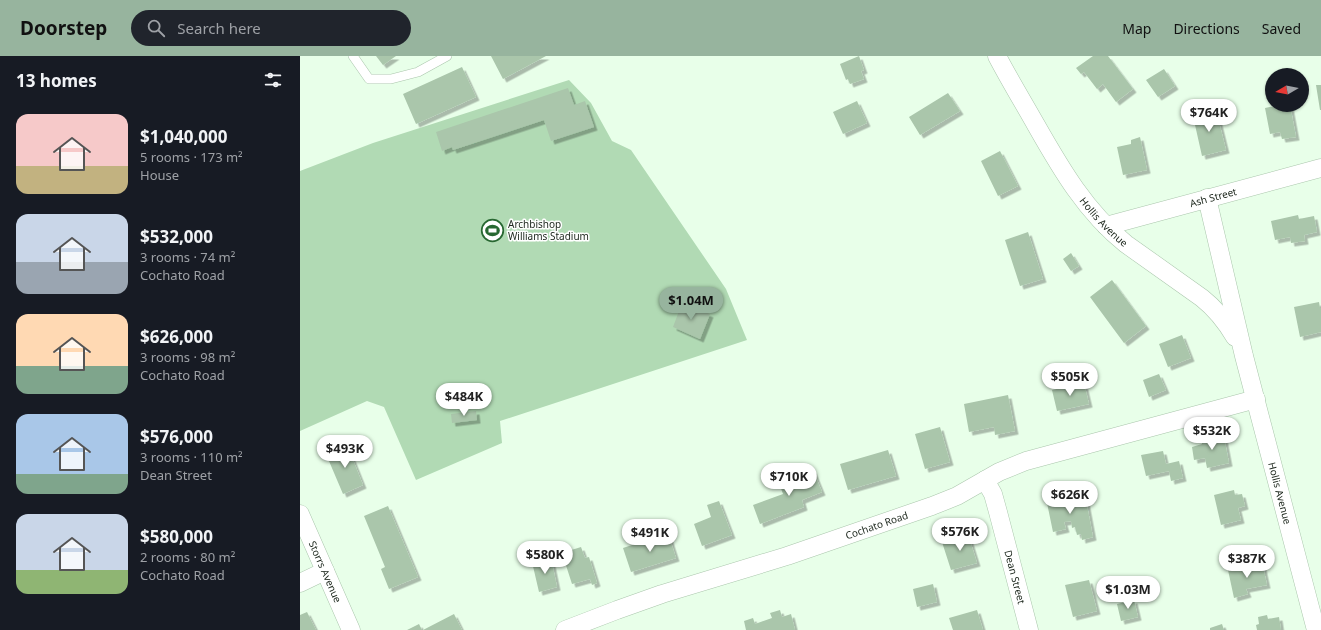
<!DOCTYPE html>
<html lang="en">
<head>
<meta charset="utf-8">
<style>
  body { margin:0; font-family:"Noto Sans",sans-serif; background:#20242c; color:#f1f3f6; height:100vh; display:flex; flex-direction:column; font-size:15px; white-space:nowrap }
  * { box-sizing:border-box; margin:0 }
  p { font-size:13px; color:#9ea1a6 }
  .icon { flex:none; width:22px; height:22px; fill:none; stroke:currentColor; stroke-width:2; stroke-linecap:round; stroke-linejoin:round }
  .map { position:relative; flex:1; overflow:hidden }
  .side { display:flex; flex-direction:column; background:#171b24; width:300px }
  .side>* { flex:none }
  .needle { width:26px; rotate:260deg }
  .fabs { position:absolute; left:965px; top:12px; display:grid; gap:8px }
  .fabs a { display:grid; place-items:center; width:44px; height:44px; border-radius:50%; background:#171b24; box-shadow:0 1px 3px #0004; font-size:20px }
  .price { position:absolute; translate:-50% -34px; padding:0 9px; border-radius:14px; background:#fff; color:#222; font-size:13px; line-height:26px; filter:drop-shadow(0 1px 2px #0008) }
  .price::after { content:''; position:absolute; left:50%; top:24px; width:12px; height:9px; margin-left:-6px; background:inherit; clip-path:polygon(0 0,100% 0,50% 100%) }
  .price.current { background:#97b49e; color:#111 }
  ul { padding:0; list-style:none }
  li { display:flex; align-items:center; gap:12px; height:100px; padding:0 16px }
  li span { display:grid; place-items:center; flex:none; width:112px; height:80px; border-radius:12px; color:#555 }
  li>.icon { margin-inline-start:auto }
  span .icon { width:48px; height:48px; fill:#fffc; stroke-width:1 }
  li b { font-size:17px }
  h2 { display:flex; justify-content:space-between; align-items:center; height:48px; padding:0 16px; font-size:17px }
  header { display:flex; align-items:center; gap:24px; box-sizing:border-box; height:56px; padding:0 20px; background:#97b49e; color:#111 }
  header strong { font-size:19px }
  nav { display:flex; gap:22px; margin-inline-start:auto; font-size:14px }
  .search { width:280px; height:36px; background:#20242c; display:flex; align-items:center; gap:10px; box-sizing:border-box; padding:0 14px; border-radius:22px; color:#9ea1a6; font-size:15px }
  main { display:flex; flex:1; min-height:0 }
  .map>svg:first-child { display:block }
</style>
</head>
<body>
<header>
<strong>Doorstep</strong>
<div class="search"><svg class="icon" aria-label="search" viewBox="0 0 24 24"><circle cx="10" cy="10" r="6"/><path d="M15 15l6 6"/></svg>Search here</div>
<nav><a>Map</a><a>Directions</a><a>Saved</a></nav>
</header>
<main>
<section class="side">
<h2>13 homes<svg class="icon" aria-label="filters" viewBox="0 0 24 24"><path d="M4 7h16M4 17h16"/><circle cx="9" cy="7" r="2"/><circle cx="15" cy="17" r="2"/></svg></h2>
<ul>
<li><span style="background:linear-gradient(#f6c9c9 65%,#c2b280 0)"><svg class="icon" aria-label="home" viewBox="0 0 24 24"><path d="M3 11l9-7 9 7M6 9v11h12V9"/></svg></span><div><b>$1,040,000</b><p>5 rooms · 173 m²</p><p>House</p></div></li>
<li><span style="background:linear-gradient(#c9d6e8 60%,#9aa5b1 0)"><svg class="icon" aria-label="home" viewBox="0 0 24 24"><path d="M3 11l9-7 9 7M6 9v11h12V9"/></svg></span><div><b>$532,000</b><p>3 rooms · 74 m²</p><p>Cochato Road</p></div></li>
<li><span style="background:linear-gradient(#ffd9b3 65%,#7fa58c 0)"><svg class="icon" aria-label="home" viewBox="0 0 24 24"><path d="M3 11l9-7 9 7M6 9v11h12V9"/></svg></span><div><b>$626,000</b><p>3 rooms · 98 m²</p><p>Cochato Road</p></div></li>
<li><span style="background:linear-gradient(#a9c7e8 75%,#7fa58c 0)"><svg class="icon" aria-label="home" viewBox="0 0 24 24"><path d="M3 11l9-7 9 7M6 9v11h12V9"/></svg></span><div><b>$576,000</b><p>3 rooms · 110 m²</p><p>Dean Street</p></div></li>
<li><span style="background:linear-gradient(#c9d6e8 70%,#8fb573 0)"><svg class="icon" aria-label="home" viewBox="0 0 24 24"><path d="M3 11l9-7 9 7M6 9v11h12V9"/></svg></span><div><b>$580,000</b><p>2 rooms · 80 m²</p><p>Cochato Road</p></div></li>
</ul>
</section>
<div class="map">
<svg width="1021" height="574" viewBox="0 0 1021 574">
  <defs>
    <filter id="shadow"><feDropShadow dx="3.5" dy="3.5" stdDeviation="0" flood-color="#0004"/></filter>
  </defs>
  <rect width="100%" height="100%" fill="#e8ffe9"/>
  <path fill="#b1dab4" d="M269 24 291 47 312 85 331 94 426 233 447 284 200 365 202 387 116 424 84 351 67 345 0 375V115L73 87Z"/>
  <path fill="#aac6ab" filter="url(#shadow)" d="M76 0H96L83 9Z
    M191 0H246L203 23Z
    M559 0 564 14 561 15 564 23 550 28 548 23 546 24 540 8Z
    M793 0H808L833 33 816 46 803 28 797 33 784 16 781 18 776 12Z
    M162 11 176 41 116 68 103 38Z
    M864 13 875 30 858 41 846 24Z
    M1016 29H1021V54H1020Z
    M268 32 274 49 285 45 294 71 251 85 244 64 153 94 152 91 142 95 136 76Z
    M648 37 660 55 620 79 609 61Z
    M557 45 567 67 543 78 533 56Z
    M980 49H990L996 81 982 83 980 76 970 78 965 52Z
    M916 54 926 94 902 100 893 60Z
    M840 81 847 114 823 119 817 91 831 88V84Z
    M700 95 718 130 698 140 681 105Z
    M998 159 999 163 1014 160 1017 176 1004 179 1005 185 991 187 990 181 975 184 971 165Z
    M728 176 743 223 720 230 705 184Z
    M771 197 779 210 771 215 763 203Z
    M812 224 846 270 824 287 790 241Z
    M1019 246 1020 252H1021V276L1000 281 994 251Z
    M382 247 410 258 400 283 373 271Z
    M882 279 891 302 868 311 859 288Z
    M859 318 866 334 849 341 843 324Z
    M784 327 789 348 757 355 752 334Z
    M708 339 715 375 695 379 694 371 669 376 664 348Z
    M176 355 177 364 152 367 151 358Z
    M640 371 650 406 625 413 615 378Z
    M916 379 917 382 924 381 929 407 907 412 905 402 894 404 892 391 902 388 901 382Z
    M47 389 63 429 43 438 26 398Z
    M588 394 596 420 548 434 540 408Z
    M863 395 866 408 879 405 883 422 871 425 869 415 846 420 841 399Z
    M513 414 522 436 502 444 504 451 460 468 453 449 483 438 479 427Z
    M934 434 935 439 942 438 945 450 938 452 941 464 921 469 914 439Z
    M765 436 766 440 772 438 774 446 786 444 793 481 782 484 781 478 777 479 775 471 772 472 771 465 764 466 766 473 753 476 747 447 760 444 759 437Z
    M419 445 432 479 402 490 394 468 411 461 407 449Z
    M88 450 118 521 89 533 81 513 85 511 64 460Z
    M368 477 376 502 331 516 323 492Z
    M668 478 677 507 651 514 642 486Z
    M281 491 285 502 289 501 297 527 292 529 290 523 272 528 262 497Z
    M251 502 257 531 239 536 232 506Z
    M962 506 967 529 946 533 948 538 934 542 928 514Z
    M789 524 797 555 773 561 765 529Z
    M633 528 637 546 617 551 613 533Z
    M834 544 838 561 821 565 817 548Z
    M480 554 482 561 491 558 495 574H446L444 565 453 562 455 568 472 562 470 557Z
    M677 554 683 574H653L649 562Z
    M7 556 16 574H0V559Z
    M154 558 162 574H123Z
    M967 559 968 563 979 561 981 574H957L956 569 959 568 958 561Z
    M119 568 122 574H107Z
    M922 568 924 574H910V572Z"/>
  <g fill="none" stroke-linecap="round" stroke-linejoin="round">
    <defs>
      <path id="lane" d="M53 0 69 23H91L118 16 147 0"/>
      <g id="street">
        <path id="s1" d="M697 0C709 23 723 46 736 69 761 113 786 156 826 188L902 242C916 253 926 266 935 281"/>
        <path id="s2" d="M907 142 944 300 1016 574"/>
        <path id="s3" d="M806 170 1021 112"/>
        <path id="s4" d="M685 424 693 438 698 456 729 574"/>
        <path id="s5" d="M0 458 51 574"/>
        <path d="M0 527 25 515"/>
        <path id="s6" d="M265 574 317 554 362 538 487 500 632 450 657 440 699 416 726 405 956 343"/>
      </g>
    </defs>
    <use href="#lane" stroke="#aac6ac" stroke-width="10"/>
    <use href="#street" stroke="#aac6ac" stroke-width="19"/>
    <use href="#lane" stroke="#fff" stroke-width="9"/>
    <use href="#street" stroke="#fff" stroke-width="18"/>
  </g>
  <defs>
    <symbol id="stadium-ring" viewBox="-11 -11 22 22"><circle r="9.5" fill="#fff" stroke="#286832" stroke-width="1.5"/><path d="M0-5a6.5 5 0 1 0 0 10a6.5 5 0 1 0 0-10ZM-3.5-1.8h7v3.6h-7Z" fill="#286832"/></symbol>
  </defs>
  <g fill-rule="evenodd">
    <use href="#stadium-ring" x="180" y="162" width="25" height="25"/>
  </g>
  <g text-anchor="middle" stroke-width="3" stroke-linejoin="round" paint-order="stroke">
    <g font-size="10" fill="#212b21" stroke="#fff">
      <text dy="4" stroke="none"><textPath href="#s3" startOffset="111">Ash Street</textPath></text>
      <text dy="4" stroke="none"><textPath href="#s1" startOffset="198">Hollis Avenue</textPath></text>
      <text dy="4" stroke="none"><textPath href="#s2" startOffset="304">Hollis Avenue</textPath></text>
      <text dy="4" stroke="none"><textPath href="#s6" startOffset="329">Cochato Road</textPath></text>
      <text dy="4" stroke="none"><textPath href="#s5" startOffset="63">Storrs Avenue</textPath></text>
      <text dy="4" stroke="none"><textPath href="#s4" startOffset="102">Dean Street</textPath></text>
    </g>
    <g font-size="10" fill="#212b21" stroke="#fff" text-anchor="start">
      <text x="208" y="172">Archbishop<tspan x="208" dy="12">Williams Stadium</tspan></text>
    </g>
  </g>
</svg>
<div class="fabs">
<a><svg class="needle" viewBox="-14 -14 28 28"><path d="M0-13l5 13h-10z" fill="#e53935"/><path d="M0 13l5-13h-10z" fill="#9ea1a6"/></svg></a>
</div>
<b class="price" style="left:909px;top:77px">$764K</b>
<b class="price current" style="left:391px;top:265px">$1.04M</b>
<b class="price" style="left:770px;top:341px">$505K</b>
<b class="price" style="left:164px;top:361px">$484K</b>
<b class="price" style="left:912px;top:395px">$532K</b>
<b class="price" style="left:45px;top:413px">$493K</b>
<b class="price" style="left:489px;top:441px">$710K</b>
<b class="price" style="left:770px;top:459px">$626K</b>
<b class="price" style="left:660px;top:496px">$576K</b>
<b class="price" style="left:350px;top:497px">$491K</b>
<b class="price" style="left:245px;top:519px">$580K</b>
<b class="price" style="left:947px;top:523px">$387K</b>
<b class="price" style="left:828px;top:554px">$1.03M</b>
</div>
</main>
</body>
</html>
